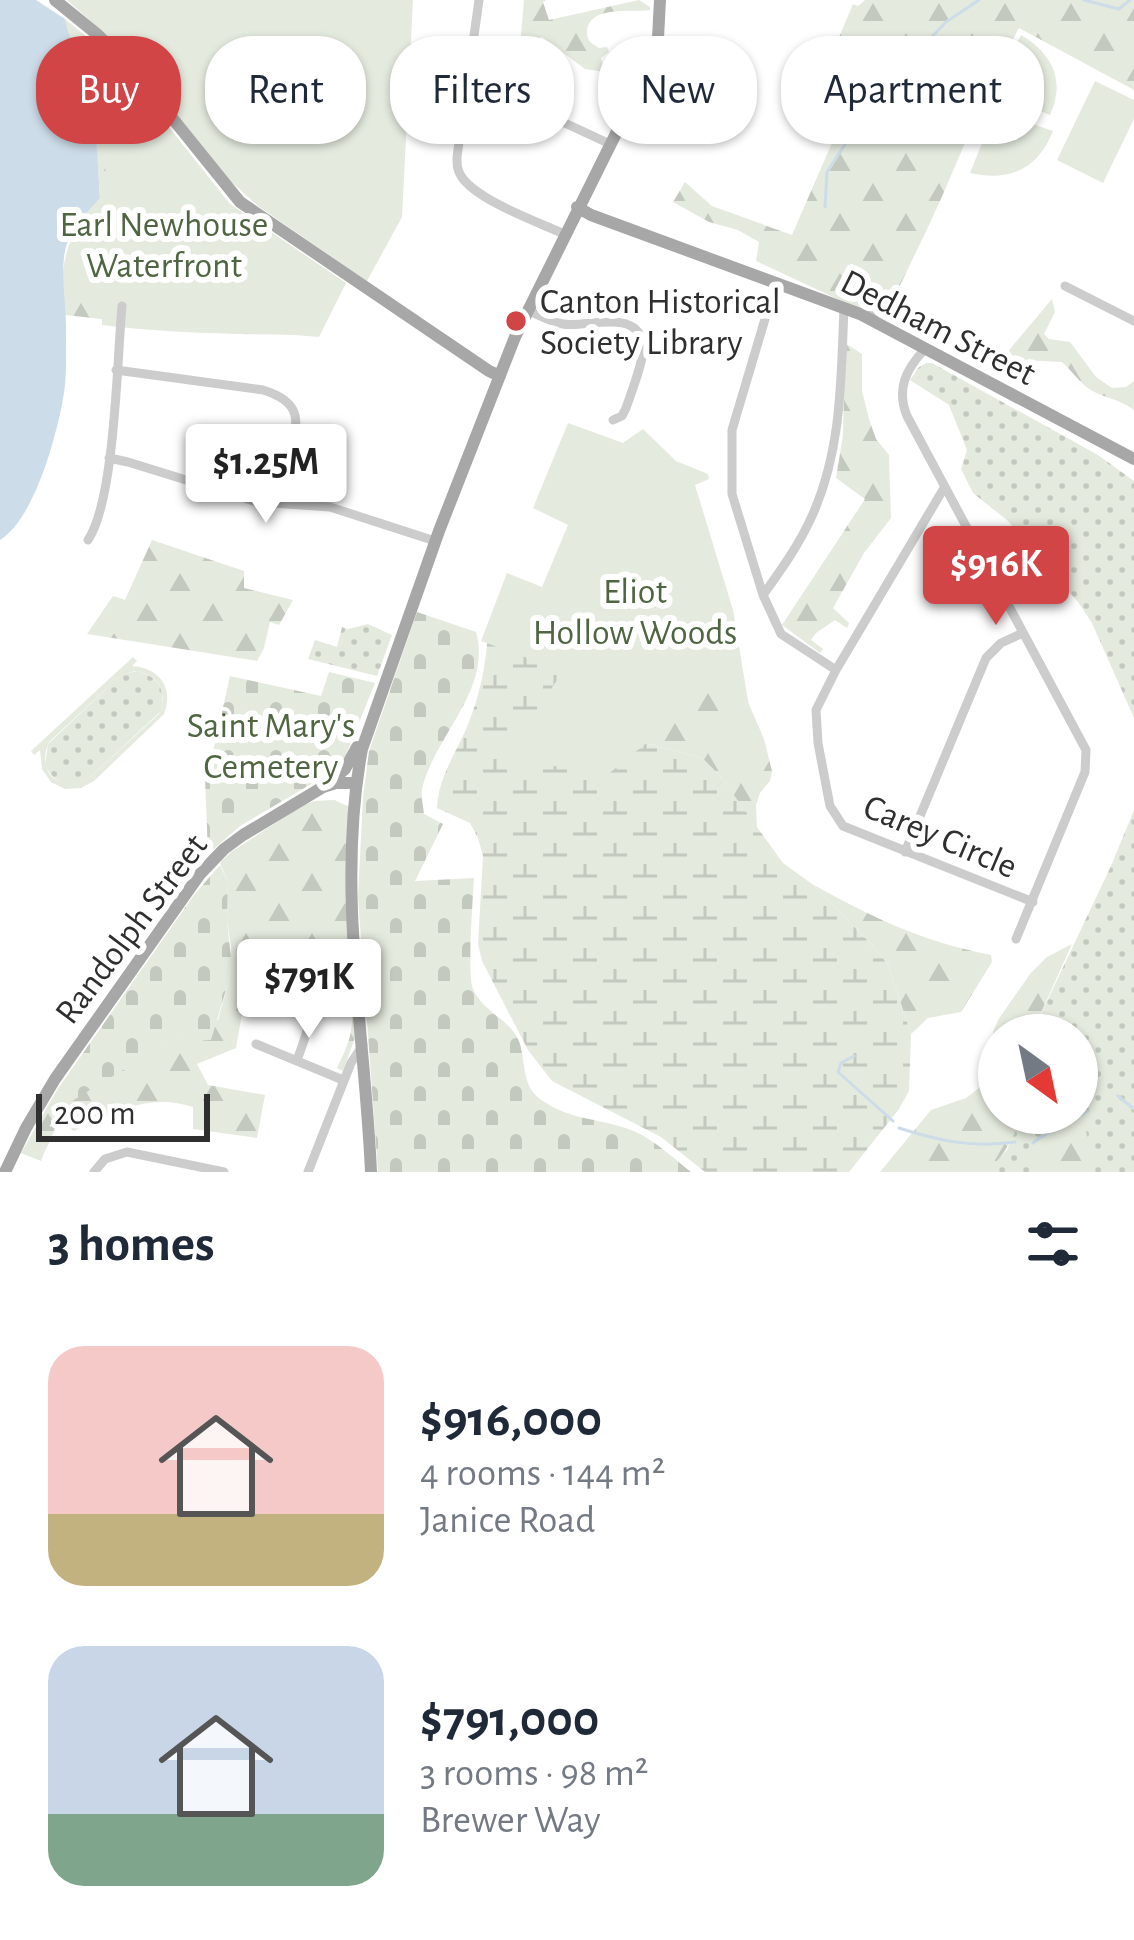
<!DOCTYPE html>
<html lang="en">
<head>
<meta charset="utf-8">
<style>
  body { margin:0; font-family:"Alegreya Sans",sans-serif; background:#f2f2f3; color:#1f2937; height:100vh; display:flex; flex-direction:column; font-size:45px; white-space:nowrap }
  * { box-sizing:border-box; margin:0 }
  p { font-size:39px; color:#747a83 }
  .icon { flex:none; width:66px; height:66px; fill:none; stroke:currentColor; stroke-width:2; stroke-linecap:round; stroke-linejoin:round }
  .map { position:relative; height:1172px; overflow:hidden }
  .panel { display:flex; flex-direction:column; background:#fff; flex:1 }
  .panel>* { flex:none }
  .guide { position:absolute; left:36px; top:36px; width:1062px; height:108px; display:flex; gap:24px }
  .needle { width:78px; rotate:147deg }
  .tools { position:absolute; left:978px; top:1014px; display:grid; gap:24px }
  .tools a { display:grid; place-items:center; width:120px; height:120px; border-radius:50%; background:#fff; box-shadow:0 3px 9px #0004; font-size:60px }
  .scale { position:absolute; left:36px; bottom:30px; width:174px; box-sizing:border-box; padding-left:12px; border:6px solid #2f2f2f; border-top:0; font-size:33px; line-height:42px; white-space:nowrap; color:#2f2f2f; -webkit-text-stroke:9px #fff; paint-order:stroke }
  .price { position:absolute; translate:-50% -102px; padding:0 27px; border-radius:12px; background:#fff; color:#222; font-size:39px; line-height:78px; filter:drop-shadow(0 3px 6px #0008) }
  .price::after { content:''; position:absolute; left:50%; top:72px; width:36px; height:27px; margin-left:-18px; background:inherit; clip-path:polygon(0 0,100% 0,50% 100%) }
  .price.on { background:#d14547; color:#fff }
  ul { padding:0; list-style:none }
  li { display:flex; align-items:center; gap:36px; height:300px; padding:0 48px }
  li span { display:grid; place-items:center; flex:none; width:336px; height:240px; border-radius:36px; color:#555 }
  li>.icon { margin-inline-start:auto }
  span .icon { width:144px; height:144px; fill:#fffc; stroke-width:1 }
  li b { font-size:51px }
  h2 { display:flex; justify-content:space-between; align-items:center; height:144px; padding:0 48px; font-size:51px }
  .pill { padding:0 42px; border-radius:48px; background:#fff; box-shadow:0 3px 9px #0004; font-size:42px; line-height:108px }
  .pill.on { background:#d14547; color:#fff }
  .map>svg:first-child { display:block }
</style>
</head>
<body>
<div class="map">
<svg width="1134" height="1172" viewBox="0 0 1134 1172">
  <defs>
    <pattern id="grass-dots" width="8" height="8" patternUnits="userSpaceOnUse" patternTransform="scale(3)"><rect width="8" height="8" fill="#e4eade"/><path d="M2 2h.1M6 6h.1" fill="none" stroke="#c4c9bf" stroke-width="1.8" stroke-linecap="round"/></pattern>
    <pattern id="forest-firs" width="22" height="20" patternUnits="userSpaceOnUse" patternTransform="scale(3)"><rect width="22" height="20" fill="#e4eade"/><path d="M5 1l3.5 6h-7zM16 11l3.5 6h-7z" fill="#c4c9bf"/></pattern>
    <pattern id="wetland-marsh" width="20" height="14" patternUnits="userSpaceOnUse" patternTransform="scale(3)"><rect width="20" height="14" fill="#e4eade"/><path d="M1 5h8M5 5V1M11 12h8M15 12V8" fill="none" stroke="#c4c9bf"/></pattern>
    <pattern id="cemetery-stones" width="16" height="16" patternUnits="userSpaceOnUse" patternTransform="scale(3)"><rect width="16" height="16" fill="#e4eade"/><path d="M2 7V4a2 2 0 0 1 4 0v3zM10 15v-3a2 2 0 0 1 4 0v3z" fill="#c4c9bf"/></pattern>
  </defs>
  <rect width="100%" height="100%" fill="#fff"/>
  <path fill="url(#grass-dots)" d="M926 363H932L1098 455 1134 481V718L1092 623 1078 602 1007 520 973 493 961 469 967 450 949 405 910 380 918 368Z
    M368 624 392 635 377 676 308 659 315 640 337 647 342 627 348 629Z
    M137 671C159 676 167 691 160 712L87 780C68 789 54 783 45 765L48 744 121 675Z
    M1134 810V1172H985L1007 1150 1022 1113H1077V1035H1031L1111 866Z"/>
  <path fill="url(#forest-firs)" d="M524 0H547L543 2 549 20 639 0 650 7V10C634 13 588 4 587 32 587 42 592 43 599 48L607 47 609 52 601 58 605 72 585 69 542 37C521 46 514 69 503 88L492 82 507 46 520 47Z
    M865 0H1134V90L1019 28C981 97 955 173 920 244 907 269 897 298 878 318L756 261 759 242 738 230 709 222 673 202 685 182 712 206 792 235 838 129 825 117 838 85V73L832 54 853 4 858 6Z
    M65 19 101 49 90 61 100 84 123 70 214 186 230 204 272 234 294 335C230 334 166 333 102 325V319L65 315C57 264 67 235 100 197L98 166 88 87 70 46Z
    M1052 299 1055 312 1044 334 1049 339 1070 342 1096 377 1112 388 1126 387 1134 381V410C1119 398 1100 398 1085 386 1077 379 1070 369 1062 362L1022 360 1004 356Z
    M845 343 862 354V391L869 419 876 439 889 455 891 518 864 553 833 608 849 623 847 628 835 620 816 633 811 640 823 649 820 653 782 625 865 499 836 478 843 435Z
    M152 540 244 571V588L293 600 279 625 270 622 264 648 257 661 87 634 113 596 125 600Z
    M576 556 745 695 764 739 772 771 770 781 760 793 756 805 757 828 720 776 702 758 648 744 620 725Z
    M334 800 350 807 356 1035 343 1071 337 1068C342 1057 349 1044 351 1031 355 1007 349 966 340 944L318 959 285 955C281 960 274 964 271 970 258 994 275 992 243 1008L236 1048 197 1064 208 1085 265 1095 257 1138 193 1129V1107C149 1092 113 1113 74 1131L57 1120C54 1136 46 1146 41 1161L21 1153 57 1090 72 1100 186 1031 218 1020 229 980 231 947 227 921 228 882 220 863 231 852 303 805 315 801Z
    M812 884C874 918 920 941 991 955L992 962 961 1012 928 1018 911 1034 888 965 875 948Z
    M1072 944 1031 1035H999V1049L993 1032 998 1020 1030 974 1047 957Z
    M999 1062V1113H1022V1116C1013 1138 1004 1158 985 1172H880L931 1110 966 1098 984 1084Z
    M1078 1092C1081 1120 1093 1143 1089 1172H1031C1034 1149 1042 1131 1056 1113H1077Z"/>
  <path fill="url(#wetland-marsh)" d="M515 605 620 725 648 744 702 758 720 776 783 863 812 884 875 948 888 965 911 1034 909 1091 899 1109 849 1172H705L661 1137 552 1081 528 1050 482 961 478 944 483 856 478 838 470 823 437 808C438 778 456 753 467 727 480 696 486 665 488 632Z"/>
  <path fill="url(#cemetery-stones)" d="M417 612 476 632C492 688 437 734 423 785 420 794 423 804 424 814L443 824 415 881 474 878C473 897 467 976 473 989 483 1013 512 1019 520 1044 526 1066 522 1088 543 1101 570 1119 593 1118 622 1127 648 1134 670 1155 691 1172H378L358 897 363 797 369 751Z
    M329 672 375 683 343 762 333 771 240 826 208 854 204 753 213 752 230 676 321 696Z
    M220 865 228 882 227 921 231 959 229 980 211 1040 191 1041 185 1032 72 1101 57 1090 194 895Z"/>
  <path fill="#e4eade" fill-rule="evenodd" d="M67 0H413L402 217 367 281 258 206 225 176 120 47Z
    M1021 35C1052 53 1066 81 1050 115L1001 95 997 83Z
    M1095 81 1134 100V119L1103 183 1057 160Z
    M141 92 230 204 346 283 319 337 116 320 117 304 67 299 69 256 75 245 83 216 103 197 106 176 103 146 93 109Z
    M1000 113 1053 131C1038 169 1010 182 970 173L993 116Z
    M568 423 623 443 643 429 676 461 708 474 709 479 695 485 733 610 763 791 726 745 733 701 728 695 718 694 714 688 606 776 512 758 513 747 563 671 481 641 507 573 542 587 568 525 533 508Z
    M133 657 137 661 132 666C160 668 174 688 164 714L94 781 81 788 65 789 51 782 42 769 40 750 34 755 31 751ZM134 671C158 673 169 692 159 714L87 780C57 792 36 771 49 742L119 677Z"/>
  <path fill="#ccdce8" d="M0 0H36L65 19C70 42 79 61 86 83 96 114 98 164 100 198 87 212 69 232 65 251 60 279 67 307 66 335 66 356 67 379 63 399 56 438 34 519 0 540Z"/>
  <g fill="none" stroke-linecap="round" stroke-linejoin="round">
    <path stroke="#ccdce8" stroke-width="3" d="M1084 0 1119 9 1130 0
      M825 207 827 172 857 126 873 112 884 59 928 41 946 22 979 0
      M854 1056 841 1063 838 1072 893 1121
      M1118 1096 1134 1109
      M899 1128C939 1141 973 1148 1015 1142
      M1033 1143C1050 1129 1069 1122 1088 1111"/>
    <path stroke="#ccc" stroke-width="9" d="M479 0 457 157C457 165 457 169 461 176 476 200 538 222 564 234
      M648 70 702 96
      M468 78 610 144
      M776 282 732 430V494L763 595 781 634 836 670
      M1065 286 1134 321
      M527 310C539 315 551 322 563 324 586 328 634 308 643 342 646 356 631 393 626 408L622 416 613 420
      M925 349C906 369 896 389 907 416L1086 750 1085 772 1016 939
      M116 370 263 390C316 406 290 437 285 474 284 484 287 494 289 504
      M109 458 128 462 257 502 330 507 435 541
      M944 488 836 670 816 710 818 743 830 806 843 826 1033 902
      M88 540C115 500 117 360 122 306
      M763 595C781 570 799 545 812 516 842 450 841 378 844 307
      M905 852 986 658 1001 643 1023 633
      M256 1044 343 1080
      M297 1060C308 1031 316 1009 309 977
      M94 1172 105 1159 127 1152 224 1172
      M308 1172 351 1063 363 1045"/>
    <path stroke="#a7a7a7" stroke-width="12" d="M55 0 98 35 131 67 240 202 489 371 500 376
      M577 207 591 215 860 314 1134 459
      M329 783 345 769 357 747
      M5 1172 26 1128 55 1079 200 874 224 849 243 835 323 787 336 783H357
      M371 1172C365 1034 336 887 362 749L439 531 515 337 648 69 658 38 660 0"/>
  </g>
  <circle fill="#d14547" stroke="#fff" stroke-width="4.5" cx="516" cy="321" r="12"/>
  <g text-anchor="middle" stroke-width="12" stroke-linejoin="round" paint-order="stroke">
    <g font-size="36" fill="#506541" stroke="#fff">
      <text x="164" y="236">Earl Newhouse<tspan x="164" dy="41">Waterfront</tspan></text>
      <text x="635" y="603">Eliot<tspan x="635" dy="41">Hollow Woods</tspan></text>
      <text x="271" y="737">Saint Mary's<tspan x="271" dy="41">Cemetery</tspan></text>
    </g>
    <g font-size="36" fill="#2f2f2f" stroke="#fff" text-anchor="start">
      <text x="540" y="313">Canton Historical<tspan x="540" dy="41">Society Library</tspan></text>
    </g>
    <g font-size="36" fill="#2f2f2f" stroke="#fff">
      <text transform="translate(939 326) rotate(27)" y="13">Dedham Street</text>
      <text transform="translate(941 835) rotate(23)" y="13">Carey Circle</text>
      <text transform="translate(130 928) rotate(-53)" y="13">Randolph Street</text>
    </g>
  </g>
</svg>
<div class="tools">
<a><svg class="needle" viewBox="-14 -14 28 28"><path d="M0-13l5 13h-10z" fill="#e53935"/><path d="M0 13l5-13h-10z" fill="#747a83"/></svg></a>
</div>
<div class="scale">200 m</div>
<b class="price" style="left:266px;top:526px">$1.25M</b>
<b class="price on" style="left:996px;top:628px">$916K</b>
<b class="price" style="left:309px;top:1041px">$791K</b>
<div class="guide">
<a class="pill on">Buy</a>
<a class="pill">Rent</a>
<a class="pill">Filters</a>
<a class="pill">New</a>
<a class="pill">Apartment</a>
</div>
</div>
<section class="panel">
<h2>3 homes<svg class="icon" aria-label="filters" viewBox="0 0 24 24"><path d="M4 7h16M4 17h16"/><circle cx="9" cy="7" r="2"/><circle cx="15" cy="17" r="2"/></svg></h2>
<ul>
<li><span style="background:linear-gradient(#f6c9c9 70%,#c2b280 0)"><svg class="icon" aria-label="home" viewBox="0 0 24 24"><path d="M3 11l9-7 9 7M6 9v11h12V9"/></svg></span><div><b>$916,000</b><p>4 rooms · 144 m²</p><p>Janice Road</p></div></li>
<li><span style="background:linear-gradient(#c9d6e8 70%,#7fa58c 0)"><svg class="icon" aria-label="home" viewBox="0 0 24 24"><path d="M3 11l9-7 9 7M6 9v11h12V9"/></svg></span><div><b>$791,000</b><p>3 rooms · 98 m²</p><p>Brewer Way</p></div></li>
</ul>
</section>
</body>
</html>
